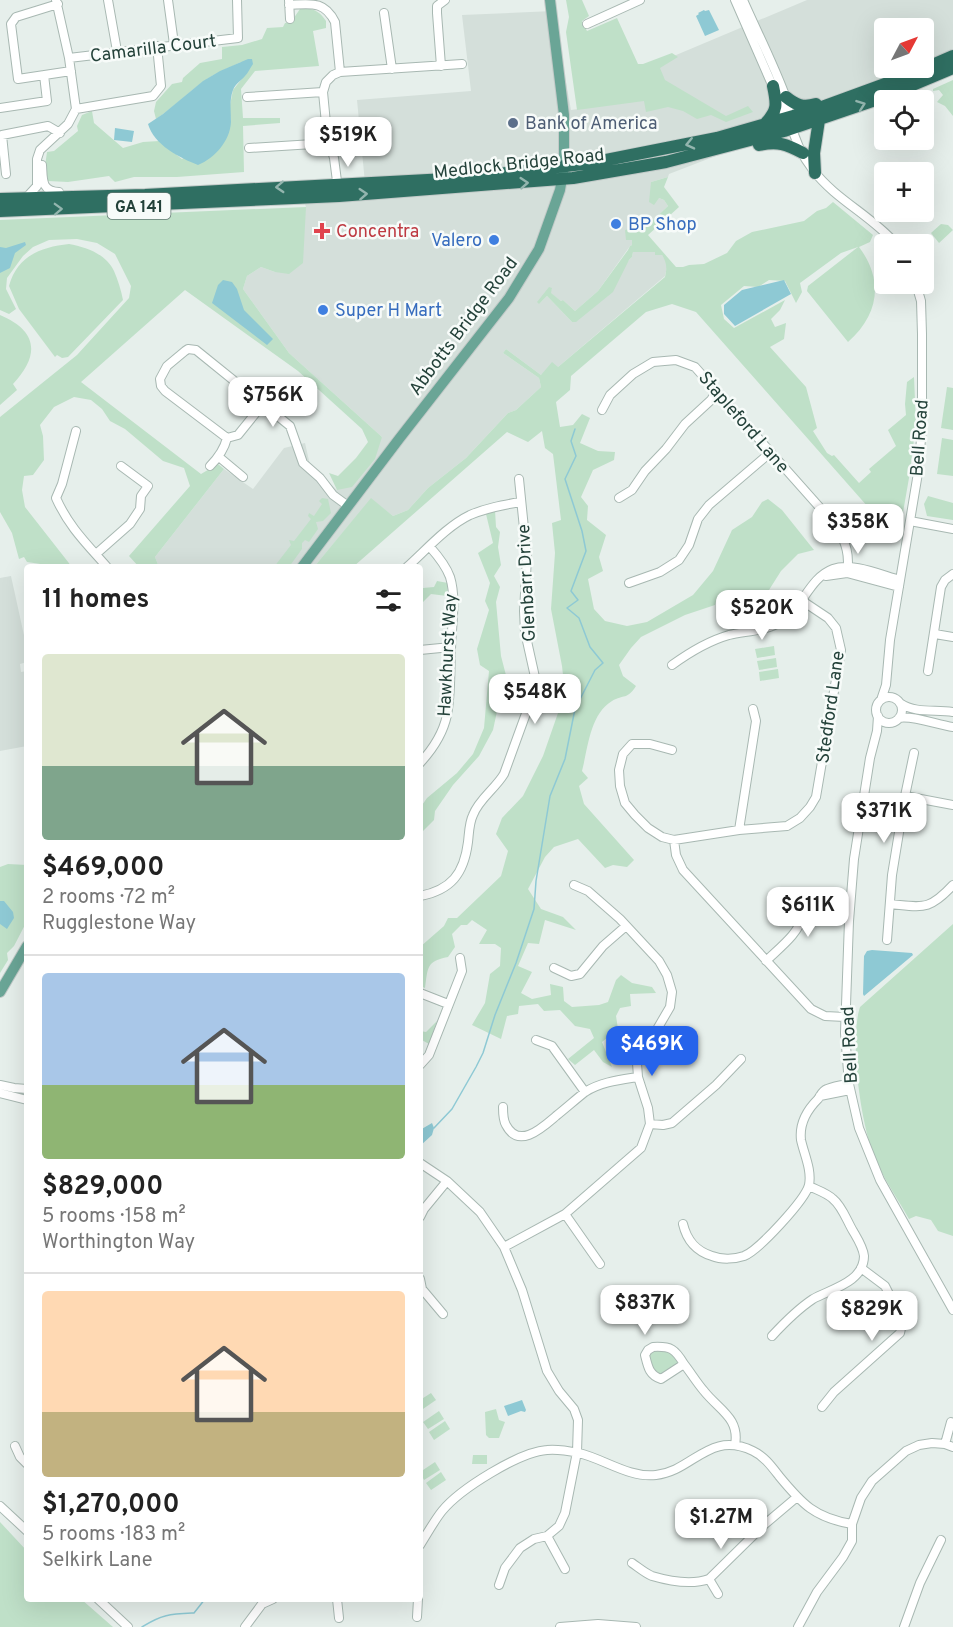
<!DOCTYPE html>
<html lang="en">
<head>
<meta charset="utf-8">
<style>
  body { margin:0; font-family:Overpass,sans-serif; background:#f6f6f6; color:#222; height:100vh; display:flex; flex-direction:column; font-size:22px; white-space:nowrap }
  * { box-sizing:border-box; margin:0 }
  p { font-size:20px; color:#767676 }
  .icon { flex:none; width:33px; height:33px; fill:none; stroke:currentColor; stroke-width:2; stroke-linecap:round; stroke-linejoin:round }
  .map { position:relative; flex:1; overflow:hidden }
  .drawer { position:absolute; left:24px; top:564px; width:399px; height:1038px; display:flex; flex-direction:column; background:#fff; border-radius:6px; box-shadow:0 6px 24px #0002 }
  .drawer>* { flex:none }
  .needle { width:39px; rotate:49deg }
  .fabs { position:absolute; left:874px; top:18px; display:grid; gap:12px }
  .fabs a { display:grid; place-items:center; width:60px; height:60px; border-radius:6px; background:#fff; box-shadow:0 6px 24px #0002; font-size:30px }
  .price { position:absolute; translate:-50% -51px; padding:0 14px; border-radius:12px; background:#fff; color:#222; font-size:20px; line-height:39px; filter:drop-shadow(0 2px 3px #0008) }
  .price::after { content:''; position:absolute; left:50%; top:36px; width:18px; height:14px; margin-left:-9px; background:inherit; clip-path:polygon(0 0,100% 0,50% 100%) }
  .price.selected { background:#2563eb; color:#fff }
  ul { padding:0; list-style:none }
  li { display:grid; align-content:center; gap:12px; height:318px; padding:0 18px }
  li+li { border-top:2px solid #e0e0e0 }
  li span { display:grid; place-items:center; height:186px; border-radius:6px; color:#555 }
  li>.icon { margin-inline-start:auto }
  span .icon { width:108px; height:108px; fill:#fffc; stroke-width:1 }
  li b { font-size:26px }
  h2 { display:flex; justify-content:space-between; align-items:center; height:72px; padding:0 18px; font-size:26px }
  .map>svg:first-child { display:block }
</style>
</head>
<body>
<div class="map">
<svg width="953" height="1627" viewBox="0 0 953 1627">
  <rect width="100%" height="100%" fill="#e6efeb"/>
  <path fill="#d4dfda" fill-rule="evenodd" d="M807 0H953V73L752 142 669 174 668 177 651 182 659 198 664 200 668 206 649 224 637 226 632 245 630 246 598 291 575 311 563 300 561 301 550 293 552 288 539 304 547 296 572 322 632 257 633 252H655L662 255 666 261 667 267 665 276 558 367 541 375 506 349 503 353 539 378 541 387 516 410 508 413 466 458 428 488 408 510 393 516 371 499 314 567H159L155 557 224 469 253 489 284 448 305 443 310 465 337 490 382 437 289 353 243 289 247 276 261 267 275 272 306 207 300 187 365 183 357 100 471 91 462 15 553 11 571 110 673 95 650 66ZM885 28H924V68H885Z
    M11 576 27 649V662L20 664 21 672 27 671V746L0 751V578Z"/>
  <path fill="#bfe0c8" d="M566 0H582L589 16 582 21 587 31 617 18 638 64H643L672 53 678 57 660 68 665 80 726 116 748 106 753 112 726 122 711 115 697 119 683 111 668 107 646 112 644 101 577 110 566 32 569 17Z
    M306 8C316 10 320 12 326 21V28L313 31 319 66 255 71 241 89 243 118H280V123L243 126 244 172 177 177H134L115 182 109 176 68 182 48 181 45 166 47 152 54 151 78 131 77 126 82 115 92 111 94 123 123 148 143 142 159 141 182 159 231 121 229 110 233 90 248 71 241 62C229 68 215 73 204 81 187 93 173 108 156 119L154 111 156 102 172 84 182 82 183 78 200 63 222 59V47L242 45 262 39 267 28 283 27 285 23 291 22 300 9Z
    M953 80V116L945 106 937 102 943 95 939 90 933 91V89Z
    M668 177 664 187 679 207 648 235 676 267H683L689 265 704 264 727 253 736 241 752 232 804 221 817 211 826 208 833 202 873 235 870 242 859 247C884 280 879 315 848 342L807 291 808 286 858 247 841 253 800 283 802 292 796 303 785 281 769 280 758 287 744 286 721 305 724 319 734 328 785 300 780 310 771 319 775 327 786 323 784 339 770 347 806 387 817 428 813 431 827 453 832 456 834 455 859 483 871 472 869 469 896 446 888 430 906 415 905 404 907 382 914 377 916 424 909 478 898 541 696 312 672 304 646 312 571 376 570 390 556 402 560 427 573 425 582 414 590 418 580 443 598 451 615 452 614 460 593 470 581 497 588 506 587 520 606 535 599 557 603 571 588 579 594 609 605 621 627 626 647 622 693 595 713 571 732 530 752 517 762 502 768 499 782 510 814 550 798 554 781 571 769 590 734 602 730 594 717 597 715 605 685 615 641 637 631 648 619 665 623 676 636 686C627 700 624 694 612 701 590 714 588 748 582 771L588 778 579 786 584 804 634 860 627 867 613 865 605 868 578 839 554 847 545 857 528 889 541 909 563 917 576 930 545 920 539 944 528 943 518 966 532 972 521 993 532 999 551 995 550 984 563 987 564 1001 572 1007 599 1005 608 1002 616 980 621 975 632 983 652 987 656 993 630 994 631 1006 620 1008 616 1016 618 1029 602 1042 612 1067 603 1062 594 1050 575 1065 568 1059 594 1038 590 1029 575 1026 560 1010 544 1011 538 1004 519 1006 518 1014 507 1016 501 1039 472 1025 485 1003 490 974 500 966 501 948 495 944H479L487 930 472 920 467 925H461L452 934 455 947 448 957C426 961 428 968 425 988L420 986V947L444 926 448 918H457L501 876 508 851 496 834 502 818 523 796 543 756 565 693 562 666 551 609 555 553 552 523 561 520 553 454 545 448 542 431 528 442 507 432 353 567H314L371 498 393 516 408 510 428 488 466 458 508 413 516 410 541 387 539 378 503 353 506 349 541 375 552 362 558 367 665 277C667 268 667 263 662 255H655V252H633L632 257 629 260 613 292 576 322H572L547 296 539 304 537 302 549 287 552 288 551 293 561 301 563 300 575 311 598 291 628 250 630 246 632 245V240H626L625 230 649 224 668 206 664 200 659 198 654 205 649 202 651 182Z
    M924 198 930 205V211L917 222 908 212H924Z
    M306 207 303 263 289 274 275 272 261 267 247 276 243 289 289 353 382 437 375 459 352 487 337 490 329 473 338 476 356 458 368 442 362 429 298 371 185 290 81 382 201 474 218 464 224 469 155 557 159 567H139L129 556 190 486 184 468 163 461 125 429 110 421 102 409 91 400 74 397 54 407 40 425 43 436 44 460 33 475 24 476 22 490 25 507 72 567H48L47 565 27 562 24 557 19 559 12 533 0 512V417L77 355 129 298 131 286 115 254 97 243 77 239 49 240 33 247 23 256 7 278 6 289 16 309 9 314 0 310V220Z
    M941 224 948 225 953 230 939 243 931 233Z
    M69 244C86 247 106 254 114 271 118 280 121 290 123 300L68 357 62 358 57 355 55 357 19 309 9 286C17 256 41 247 69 244Z
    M0 315C38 331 40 355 13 384L17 390 0 405Z
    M947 387 953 388V430L941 428Z
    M942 438 953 440V476L937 474Z
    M928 496 953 503V520L927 516 924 504Z
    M322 498 328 499 331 513 323 521 316 522 318 529 309 542 305 540 302 543V549L289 567H274L291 545 289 540 294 541 311 519 308 516 309 513 314 516 322 504 319 501Z
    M495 510 496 527 500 532 498 547 501 565 494 576 500 587 496 602 501 656 508 683 501 693 493 730 479 756 453 785 435 811 434 820 422 832 420 840V808L427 798 457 773 473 754 484 728 489 671 480 665 477 649 489 610 485 601 490 583 478 553 493 543 486 514Z
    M437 581 448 583 447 596 431 594 421 604 420 616V590L423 588 434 587Z
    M774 646 775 655 757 658 755 649Z
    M776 658 777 667 759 670 757 661Z
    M778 669 779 678 760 681 759 672Z
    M8 864 27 865V921L14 946 7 953 8 960 0 973V867Z
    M953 924V1236L938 1231 931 1220 916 1216 909 1219C899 1201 886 1182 877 1163 861 1130 849 1041 860 1007Z
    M437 1021 429 1044 420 1039V1031L426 1032Z
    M651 1350H668L678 1360 677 1365 663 1375 654 1372 648 1356Z
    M431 1393 436 1400 420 1411V1400Z
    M496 1409 499 1420 505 1422 499 1438H489L486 1435 485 1412Z
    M439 1411 444 1419 428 1429 423 1422Z
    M445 1421 450 1429 434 1440 429 1432Z
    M473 1455H487V1464H472Z
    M435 1462 440 1470 424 1480 420 1472Z
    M441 1472 446 1480 431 1490 426 1483Z
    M0 1522 27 1551V1599H81L113 1627H0Z"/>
  <path fill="#8ec9d4" d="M704 10 705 11 709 10 719 30 705 36 696 16 699 14 698 13Z
    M248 59H252L253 64C250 68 248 73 245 76 241 81 236 83 233 90 229 101 231 111 231 122 230 141 215 158 198 165 180 158 154 145 148 124L163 114 203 81 220 71Z
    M115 128 134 131 132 142 114 140Z
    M25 242 26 245 15 253 10 268 0 273V247L6 248Z
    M223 280 232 282 237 289 244 310 273 339 267 345 212 303 218 285Z
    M784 280 791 294 735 326 724 314V305L742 290Z
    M0 901H4L13 912 14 918 7 929 0 924Z
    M872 950 912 953 913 955 864 996 863 994 864 956 867 951Z
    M432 1123 434 1128 432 1135 420 1146V1130Z
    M522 1400 526 1410 525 1412 521 1411 508 1416 504 1406Z"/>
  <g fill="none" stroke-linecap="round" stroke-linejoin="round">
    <path stroke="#8ec9d4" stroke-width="1.5" d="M434 1128 452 1109 476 1067 483 1053 495 1015 516 963 534 909 536 881 550 796 565 759 575 709 595 670 603 663 590 647 579 618 567 608 578 600 571 591 586 551 582 531 565 479 576 456 571 441 575 429
      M142 1627C162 1614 171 1614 194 1613L205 1599"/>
    <defs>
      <path id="minor" d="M108 0 117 51
        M168 0 174 44
        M289 0 290 19
        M735 0 784 112 789 117
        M743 0C757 32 774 65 786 98 789 105 788 112 790 120 794 138 802 156 813 170 836 200 872 216 896 244
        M58 4 16 17 11 24 18 79 71 71
        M289 5C310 4 324 0 335 22L340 72
        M384 13 392 69
        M587 24 640 0
        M69 58 238 38 237 0
        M441 66 437 13V6L445 0
        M247 97 323 92
        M0 108 47 101 44 75
        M76 109 153 96 161 86 157 46
        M249 148 329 143
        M42 165C43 180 41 191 59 192
        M6 174 2 135 48 126 60 133
        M338 189 334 158 327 134 323 92 326 82 333 75 340 72 462 64
        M26 198 37 186V159L40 150 68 124 76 109 69 58 56 0
        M263 404 238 435 227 438 165 391 161 386 160 379 167 366 185 351 188 349 196 350 290 426 303 463 320 478 333 495 348 506
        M602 410 610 395 633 374 653 362 676 360 695 367 838 528C846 544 850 555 847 573
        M76 431 62 484 56 498C69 527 86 543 107 567
        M219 457 243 477
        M210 466C218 458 224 450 227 438
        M619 498 632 490 645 471 666 449 685 424 711 400 717 390
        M910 521 953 529
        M96 554 130 524 140 509 141 496 148 486 121 466
        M407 567C426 550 447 526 470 515 486 508 503 505 520 502
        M826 576 847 573 899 587
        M629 583 660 572 679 560 689 545 698 519 709 505 771 452
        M935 634 953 637
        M420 650 451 647
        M672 665C690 652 708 641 729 635 746 631 767 631 782 621 803 608 809 578 833 569 852 562 881 575 900 580
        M928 671 941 587 945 580 953 574
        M876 710a13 13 0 1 1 26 0a13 13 0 1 1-26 0Z
        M881 700 886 685 890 640 918 473 922 428V334L921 301 916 284
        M900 703C916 714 935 709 953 712
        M878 716 877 731 870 758 854 859 849 921 845 1033 849 1084 859 1128 880 1180 953 1310
        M899 718C912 715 938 725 953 727
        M672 750 650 744H632L623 754 619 770 620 786 625 803 635 815 648 828 662 837 674 840 739 830 787 826 800 818 810 807 816 797 841 650 836 628 828 618 801 600
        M420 763C433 749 443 734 447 715 451 695 450 672 451 651 451 628 457 600 450 577 446 566 438 556 430 547
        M905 796 953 805
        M739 830 756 721 753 709
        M674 840 676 855 683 870 811 1009 825 1016 845 1017
        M420 896C451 890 464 874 468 842 469 834 469 823 473 815 479 799 495 789 504 774L532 697 535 677 525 632 524 611 527 558 519 479
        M890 904C923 907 929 911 953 885
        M887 940 892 875 905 796 914 753
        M766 961C778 949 800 933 802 916 803 910 801 903 801 897
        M554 968 571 976 580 974 603 946 626 926
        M420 993 448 1004
        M536 1040 552 1046 585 1092
        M420 1065 429 1055 462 971 460 958
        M0 1085 14 1088 27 1089
        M0 1093 27 1100
        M820 1096 850 1090
        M503 1107C503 1112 503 1120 506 1125 519 1150 543 1127 556 1116 566 1108 575 1100 585 1092 601 1082 619 1080 638 1077
        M650 1124 663 1125 672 1123 716 1085 741 1059
        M420 1163 447 1181 480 1212 504 1247 522 1290 547 1371 559 1391 574 1409 578 1420 577 1452 565 1513 559 1526 547 1536 534 1539 520 1548 505 1568 499 1585
        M565 1214 600 1264
        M420 1217 424 1209 447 1181
        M683 1224C687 1241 696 1251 712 1256 722 1260 735 1259 744 1256 759 1250 805 1200 809 1185 812 1170 804 1154 801 1140 799 1123 807 1110 818 1099 821 1095 822 1091 827 1089 834 1086 842 1085 849 1084
        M504 1247 565 1214 641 1148 650 1124 648 1108 638 1077 637 1063 644 1046 656 1031 670 1007 672 992 667 975 659 961 620 919 588 891 574 885
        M420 1279 422 1289 443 1314
        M772 1336C784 1323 798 1309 813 1299 831 1289 864 1282 864 1256 863 1247 857 1238 853 1231 847 1221 842 1206 833 1199 827 1193 817 1190 809 1186
        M653 1347C671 1346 675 1349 684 1364L661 1379C649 1375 648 1367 645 1355L648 1350Z
        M684 1364C691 1373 697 1383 704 1391 719 1410 740 1418 735 1445
        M822 1407 834 1392 900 1333 902 1324 900 1316 885 1286 861 1268
        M945 1444 951 1422
        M15 1446 20 1457 27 1464
        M0 1506 27 1531
        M547 1536 565 1569
        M420 1545C427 1534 434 1521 442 1511 460 1489 519 1452 547 1450 556 1449 569 1451 579 1453 604 1459 629 1478 656 1475 693 1471 709 1430 753 1451 764 1456 772 1467 779 1476 802 1504 815 1518 852 1524
        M632 1563C638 1567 645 1573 652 1576 669 1581 692 1585 709 1579L765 1524 797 1497
        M709 1579 718 1594
        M98 1599 128 1627
        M337 1599 339 1618
        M417 1617 418 1599
        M245 1627 262 1604 273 1599
        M560 1627 598 1624 636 1627
        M798 1627 817 1592 843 1557 852 1541V1524L861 1498 872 1481 906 1451 919 1445 932 1443 945 1444 953 1447
        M904 1627 920 1583 941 1540"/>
      <path id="major" d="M302 567 399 439 509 298 539 249 560 190 564 167V115L550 0
        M0 992 27 946"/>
      <path id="highway" d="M786 97C796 105 803 108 816 104
        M764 125C778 110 777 105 773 86
        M759 145C778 141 786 144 803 153
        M815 173 814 153 819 120
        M0 199 145 195 465 178 591 163 717 138 814 110 907 76 953 56
        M0 211 339 196 573 178 666 162 784 131 884 97 953 68"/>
    </defs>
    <use href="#minor" stroke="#a8b8b2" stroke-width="10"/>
    <use href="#major" stroke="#c2cac8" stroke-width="12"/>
    <use href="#highway" stroke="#c2cac8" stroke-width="14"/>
    <use href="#minor" stroke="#fff" stroke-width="8"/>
    <use href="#major" stroke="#6aa596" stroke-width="10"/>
    <use href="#highway" stroke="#2f6f62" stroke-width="12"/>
  </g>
  <defs><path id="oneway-chevron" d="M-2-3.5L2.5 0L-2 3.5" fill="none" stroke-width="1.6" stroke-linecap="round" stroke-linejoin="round" transform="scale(1.5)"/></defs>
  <g stroke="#93b5ae">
    <use href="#oneway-chevron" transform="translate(861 105) rotate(-20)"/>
    <use href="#oneway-chevron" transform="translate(690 144) rotate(167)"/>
    <use href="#oneway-chevron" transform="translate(524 183) rotate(-4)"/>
    <use href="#oneway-chevron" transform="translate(280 187) rotate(177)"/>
    <use href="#oneway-chevron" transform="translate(363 194) rotate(-4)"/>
    <use href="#oneway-chevron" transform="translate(58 209) rotate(-2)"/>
  </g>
  <circle fill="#5c6f8a" stroke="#f7fbf9" stroke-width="2" cx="513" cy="123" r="6"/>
  <g fill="#3f7fe0" stroke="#f7fbf9" stroke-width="2">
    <circle cx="616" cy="224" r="6"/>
    <circle cx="494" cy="240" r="6"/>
    <circle cx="323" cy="310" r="6"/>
  </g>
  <path fill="#e0444e" stroke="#f7fbf9" stroke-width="2" d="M319 222h6v6h6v6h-6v6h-6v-6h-6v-6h6z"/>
  <g text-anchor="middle" stroke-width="5" stroke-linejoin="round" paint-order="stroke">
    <rect fill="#f7fbf9" stroke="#637a73" stroke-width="1.5" x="107.5" y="193" width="63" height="26" rx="4.5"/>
    <g font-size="16" font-weight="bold" fill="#24423a">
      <text x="139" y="212">GA 141</text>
    </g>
    <g font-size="18" fill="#24423a" stroke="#f7fbf9">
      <text transform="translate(153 48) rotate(-7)" y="6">Camarilla Court</text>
      <text transform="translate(519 163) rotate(-6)" y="6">Medlock Bridge Road</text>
      <text transform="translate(463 326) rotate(-53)" y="6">Abbotts Bridge Road</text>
      <text transform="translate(744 422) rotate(49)" y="6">Stapleford Lane</text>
      <text transform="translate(919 438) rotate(-86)" y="6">Bell Road</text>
      <text transform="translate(526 583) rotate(-93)" y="6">Glenbarr Drive</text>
      <text transform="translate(447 655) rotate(-87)" y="6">Hawkhurst Way</text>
      <text transform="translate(830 707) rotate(-82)" y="6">Stedford Lane</text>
      <text transform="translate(849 1045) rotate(-93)" y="6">Bell Road</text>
    </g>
    <g font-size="18" fill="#4e5e75" stroke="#f7fbf9" text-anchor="start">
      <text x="525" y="129">Bank of America</text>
    </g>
    <g font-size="18" fill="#366cbe" stroke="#f7fbf9" text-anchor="start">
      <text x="628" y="230">BP Shop</text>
      <text x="482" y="246" text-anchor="end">Valero</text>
      <text x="335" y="316">Super H Mart</text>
    </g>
    <g font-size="18" fill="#be3a42" stroke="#f7fbf9" text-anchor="start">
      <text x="336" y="237">Concentra</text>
    </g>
  </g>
</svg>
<div class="fabs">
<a><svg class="needle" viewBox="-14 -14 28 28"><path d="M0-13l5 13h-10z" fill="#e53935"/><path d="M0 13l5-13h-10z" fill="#767676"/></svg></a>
<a><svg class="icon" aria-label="locate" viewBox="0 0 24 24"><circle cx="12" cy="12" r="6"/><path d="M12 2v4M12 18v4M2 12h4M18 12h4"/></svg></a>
<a>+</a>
<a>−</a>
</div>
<b class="price" style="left:348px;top:168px">$519K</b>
<b class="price" style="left:273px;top:428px">$756K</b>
<b class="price" style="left:858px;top:555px">$358K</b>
<b class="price" style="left:762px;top:641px">$520K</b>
<b class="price" style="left:535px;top:725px">$548K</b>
<b class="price" style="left:884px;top:844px">$371K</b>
<b class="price" style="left:808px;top:938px">$611K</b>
<b class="price selected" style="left:652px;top:1077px">$469K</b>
<b class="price" style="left:645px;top:1336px">$837K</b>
<b class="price" style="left:872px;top:1342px">$829K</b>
<b class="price" style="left:721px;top:1550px">$1.27M</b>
<section class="drawer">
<h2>11 homes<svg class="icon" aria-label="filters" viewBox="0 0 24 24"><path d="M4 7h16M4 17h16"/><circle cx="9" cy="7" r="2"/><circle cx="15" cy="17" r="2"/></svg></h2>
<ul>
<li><span style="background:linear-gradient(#dfe7d0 60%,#7fa58c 0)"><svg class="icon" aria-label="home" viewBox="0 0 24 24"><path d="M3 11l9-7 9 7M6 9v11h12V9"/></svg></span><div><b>$469,000</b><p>2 rooms · 72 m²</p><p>Rugglestone Way</p></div></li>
<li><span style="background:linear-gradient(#a9c7e8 60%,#8fb573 0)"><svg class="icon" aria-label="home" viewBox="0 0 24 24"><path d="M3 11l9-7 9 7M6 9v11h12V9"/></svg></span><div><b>$829,000</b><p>5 rooms · 158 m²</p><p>Worthington Way</p></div></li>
<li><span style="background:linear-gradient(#ffd9b3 65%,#c2b280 0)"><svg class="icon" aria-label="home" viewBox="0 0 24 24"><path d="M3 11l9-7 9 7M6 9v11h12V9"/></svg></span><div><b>$1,270,000</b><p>5 rooms · 183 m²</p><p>Selkirk Lane</p></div></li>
</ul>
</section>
</div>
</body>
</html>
